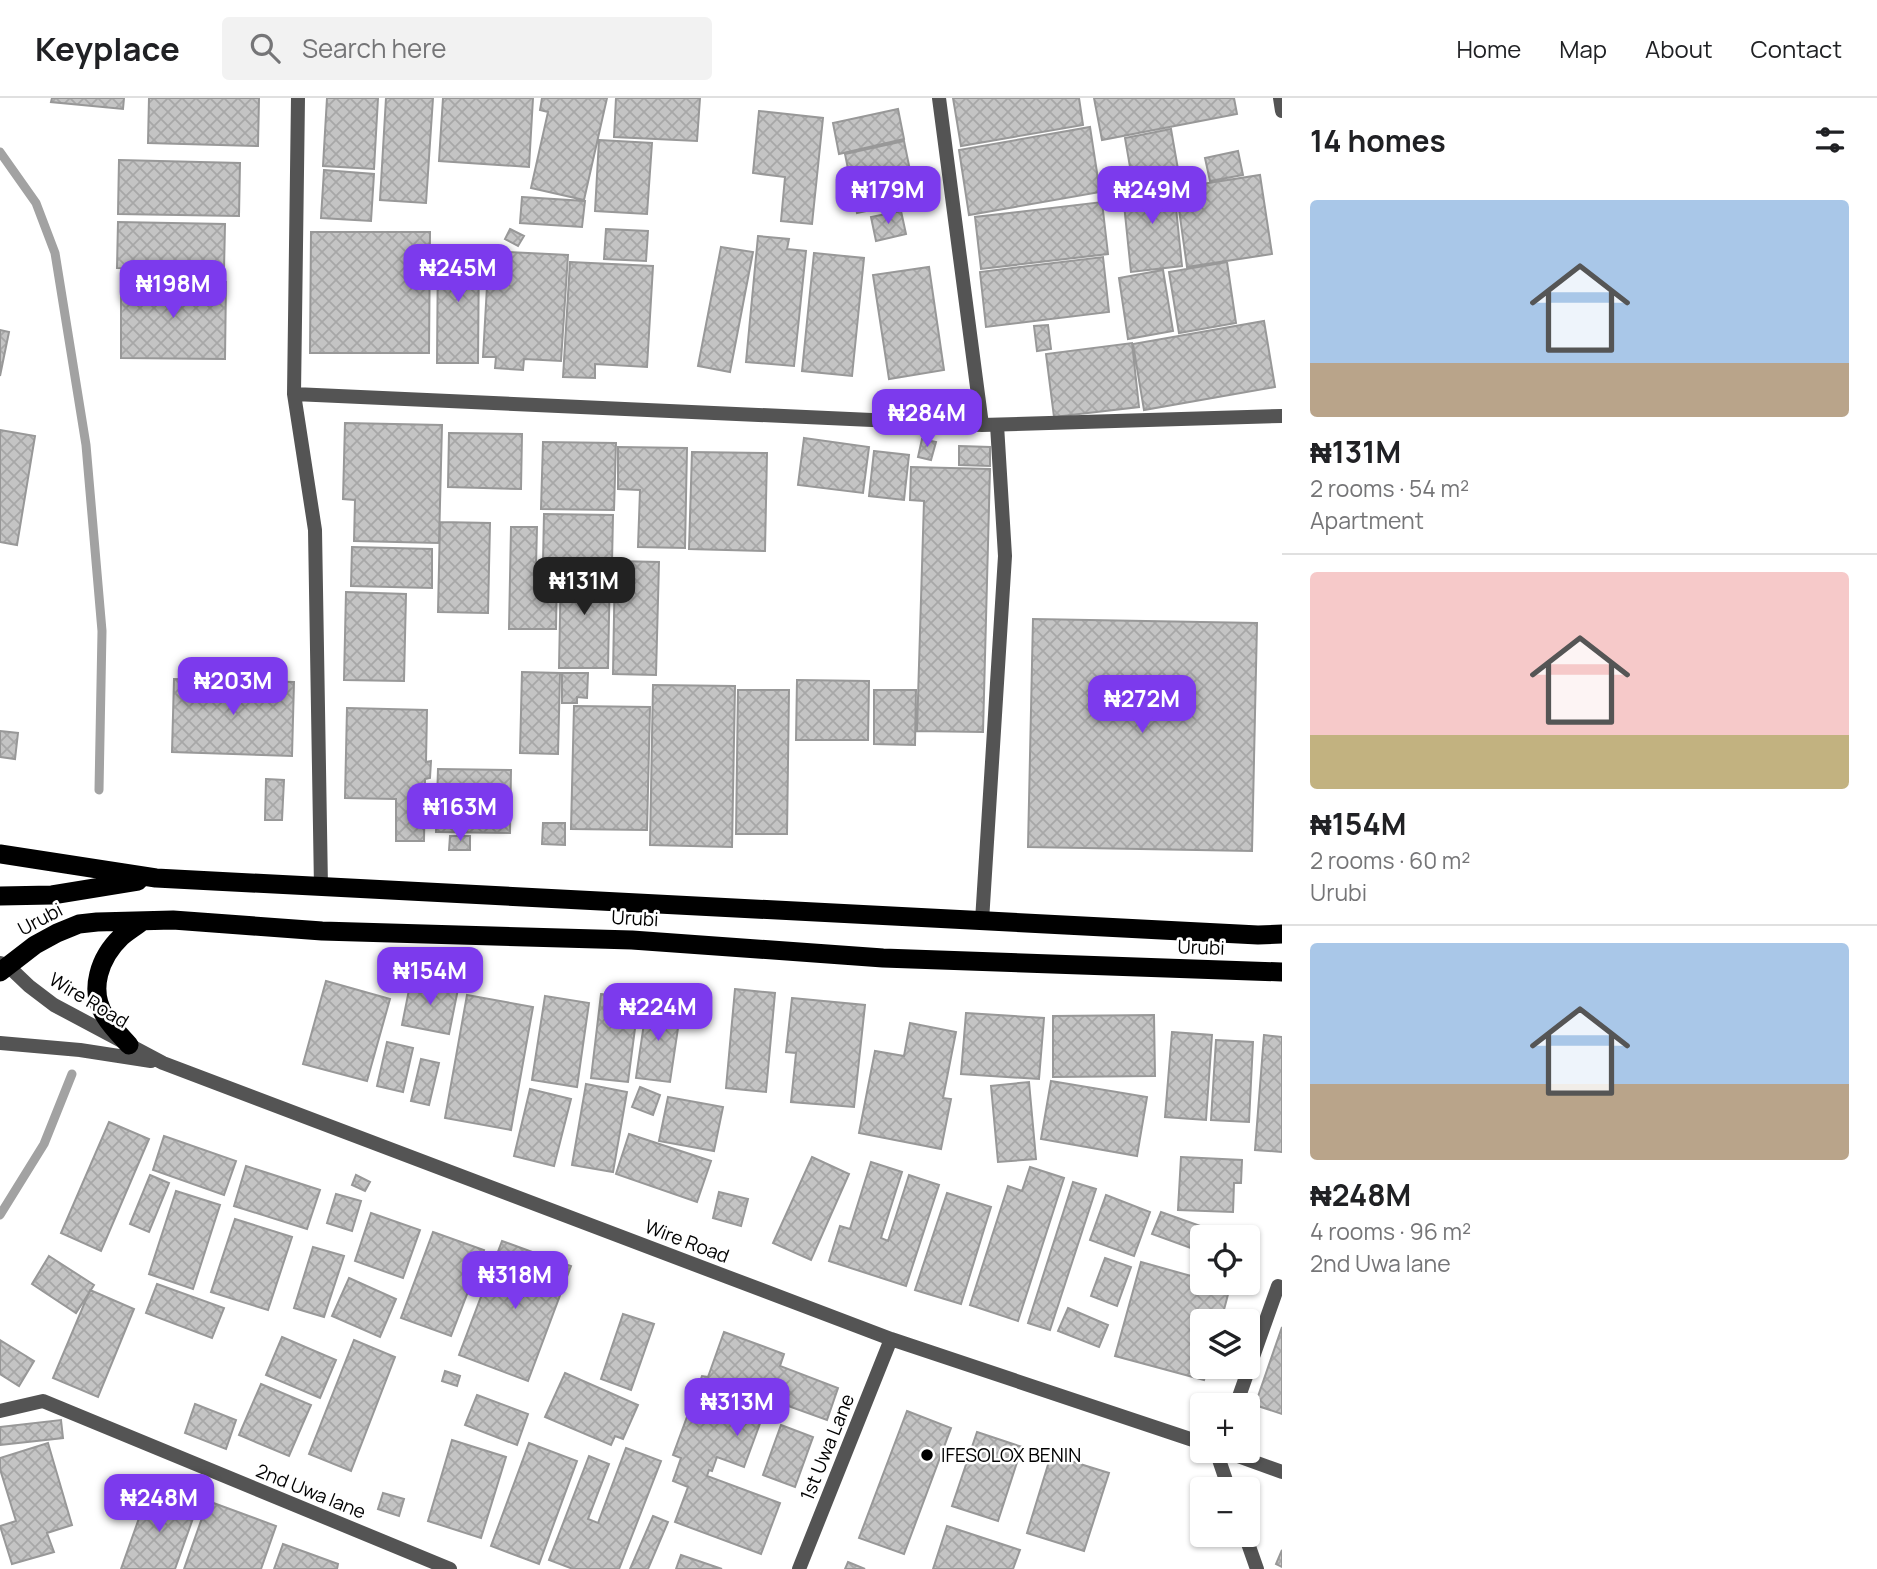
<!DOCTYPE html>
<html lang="en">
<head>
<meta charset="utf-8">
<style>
  body { margin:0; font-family:Manrope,sans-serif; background:#f2f2f2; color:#202124; height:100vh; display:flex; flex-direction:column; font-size:26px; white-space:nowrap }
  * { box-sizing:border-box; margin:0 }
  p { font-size:23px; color:#757577 }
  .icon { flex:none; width:38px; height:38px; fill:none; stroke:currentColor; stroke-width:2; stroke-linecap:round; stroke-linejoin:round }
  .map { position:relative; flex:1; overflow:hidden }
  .details { display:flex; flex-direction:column; background:#fff; width:595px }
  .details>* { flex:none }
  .fabs { position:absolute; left:1190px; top:1127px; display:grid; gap:14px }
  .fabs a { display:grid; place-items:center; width:70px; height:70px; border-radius:7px; background:#fff; box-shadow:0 2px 5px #0004; font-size:35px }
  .price { position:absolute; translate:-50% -60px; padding:0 16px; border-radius:14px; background:#7c3aed; color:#fff; font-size:23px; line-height:46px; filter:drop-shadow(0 2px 4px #0008) }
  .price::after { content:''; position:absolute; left:50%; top:42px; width:21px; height:16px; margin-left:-10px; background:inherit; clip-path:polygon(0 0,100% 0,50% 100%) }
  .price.selected { background:#222; color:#fff }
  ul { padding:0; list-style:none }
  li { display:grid; align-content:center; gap:14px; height:371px; padding:0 28px }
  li+li { border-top:2px solid #e0e0e0 }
  li span { display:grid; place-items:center; height:217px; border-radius:7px; color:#555 }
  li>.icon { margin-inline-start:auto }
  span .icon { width:126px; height:126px; fill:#fffc; stroke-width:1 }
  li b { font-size:30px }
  h2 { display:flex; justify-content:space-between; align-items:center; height:84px; padding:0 28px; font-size:30px }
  header { display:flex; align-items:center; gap:42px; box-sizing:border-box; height:98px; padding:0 35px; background:#fff; border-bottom:2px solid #e0e0e0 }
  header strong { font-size:33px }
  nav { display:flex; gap:38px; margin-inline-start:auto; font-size:24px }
  .search { width:490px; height:63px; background:#f2f2f2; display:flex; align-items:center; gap:18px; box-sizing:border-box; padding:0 24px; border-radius:7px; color:#757577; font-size:26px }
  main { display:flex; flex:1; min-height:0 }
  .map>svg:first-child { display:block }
</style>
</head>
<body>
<header>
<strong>Keyplace</strong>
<div class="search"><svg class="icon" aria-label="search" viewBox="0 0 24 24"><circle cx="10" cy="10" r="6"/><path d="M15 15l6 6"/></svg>Search here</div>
<nav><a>Home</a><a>Map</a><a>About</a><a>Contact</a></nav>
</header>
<main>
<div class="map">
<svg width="1282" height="1471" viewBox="0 0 1282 1471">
  <defs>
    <pattern id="building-cross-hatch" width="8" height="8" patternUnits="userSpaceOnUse" patternTransform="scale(1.75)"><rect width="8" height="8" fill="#c4c4c4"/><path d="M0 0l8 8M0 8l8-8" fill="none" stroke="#a7a7a7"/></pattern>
  </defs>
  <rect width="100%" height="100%" fill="#fff"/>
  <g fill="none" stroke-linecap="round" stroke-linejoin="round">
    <path stroke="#a2a2a2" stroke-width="9" d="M0 54 36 105 55 155 86 347 102 533 99 692
      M0 1117 44 1046 72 976"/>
  </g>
  <path fill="url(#building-cross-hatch)" stroke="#989898" stroke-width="2" d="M52 0H124L123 11 51 4Z
    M149 0H259L258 48 148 45Z
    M327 0H378L374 71 323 68Z
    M386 0H433L426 105 380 102Z
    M443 0H533L529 69 439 63Z
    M542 0H607L584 102 531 90 548 14 540 12Z
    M616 0H700L697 43 614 39Z
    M953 0H1079L1083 27 961 48Z
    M1094 0H1234L1237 16 1102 42Z
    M898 11 904 41 839 56 833 25Z
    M759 13 823 20 812 126 781 123 785 79 753 75Z
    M1090 29 1100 94 969 117 959 52Z
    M1171 31 1179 77 1133 86 1125 40Z
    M599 42 652 45 647 116 595 113Z
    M904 43 916 102 857 115 845 56Z
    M1238 53 1243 77 1210 83 1205 60Z
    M119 62 240 65 239 118 118 116Z
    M324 72 374 76 371 123 321 120Z
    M1260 77 1272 156 1187 169 1176 90Z
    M1173 81 1182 168 1131 174 1122 87Z
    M522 99 585 103 582 129 520 125Z
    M1102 104 1108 156 981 171 975 119Z
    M901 113 906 136 876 143 871 119Z
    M118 124 225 126 224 172 117 170Z
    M510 131 524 138 518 148 505 141Z
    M606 131 648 133 646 163 604 161Z
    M311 134H430L429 255H310Z
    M758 138 789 141 787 151 806 153 794 268 746 264Z
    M438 147H479L478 265H437Z
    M721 149 753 154 730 274 698 268Z
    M489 153 568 157 561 263 524 261 523 272 495 270 496 259H483Z
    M814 155 864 160 852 278 802 273Z
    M1103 159 1109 214 986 229 980 174Z
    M570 164 653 168 647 269 595 266V280L563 279Z
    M1227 164 1236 225 1179 235 1169 174Z
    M929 169 944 272 889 281 873 177Z
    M1163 172 1173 233 1128 241 1119 180Z
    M121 183 226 184 225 261 121 260Z
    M1264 223 1275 289 1144 312 1133 246Z
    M1048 227 1051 251 1037 253 1034 228Z
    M0 232 9 234 0 278Z
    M1132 245 1139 309 1054 319 1046 256Z
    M345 325 442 327 439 445 354 443 355 402 343 401Z
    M0 332 35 338 17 447 0 444Z
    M449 335 522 336 521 391 448 389Z
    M804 340 869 349 863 395 798 387Z
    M922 341 936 344 931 362 918 359Z
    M543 344 616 345 614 412 541 411Z
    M959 348 990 349V368L959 367Z
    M618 349 687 350 685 450 638 449 640 392 618 391Z
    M874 353 909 357 904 402 869 398Z
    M692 354 767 355 765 453 689 451Z
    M911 369 990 371 983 634 917 633 924 403 910 402Z
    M544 416 613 417 612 465 543 464Z
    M440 424 490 425 488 515 438 514Z
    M511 429H537L536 468 557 469 556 531H509Z
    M352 449 432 451V490L351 488Z
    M615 463 659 464 656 577 613 576Z
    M561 468 610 469 608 570H559Z
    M346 494 406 496 404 583 344 582Z
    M1033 521 1257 525 1252 753 1028 749Z
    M522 574 560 575 558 656 520 655Z
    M562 575H588L587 600 577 599V605H562Z
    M174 581 294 584 292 658 172 654Z
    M797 582 869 583 868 642H796Z
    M653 587 735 588 732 749 650 747Z
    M738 592H789L787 736H736Z
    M874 592H916L915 647 874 646Z
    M574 608 650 609 647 732 571 731Z
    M347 610 427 612 426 664 431 663 430 680 425 681 424 743H396V701L345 700Z
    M0 633 18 635 15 661 0 659Z
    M438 671 511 672 510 735 436 734Z
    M266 681 284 682 282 722H265Z
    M543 725H565V747L542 746Z
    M450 738H470V752H449Z
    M411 882 458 891 449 936 402 927Z
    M326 883 390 901 367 983 303 966Z
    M735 891 775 895 766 994 726 990Z
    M601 896 639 900 628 984 591 980Z
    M467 897 533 909 511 1032 445 1020Z
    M545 898 589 905 577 989 532 982Z
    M792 900 865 907 854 1009 791 1004 796 955 786 954Z
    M647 905 681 910 670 984 636 980Z
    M966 915 1044 920 1039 981 961 976Z
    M1154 917 1155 978 1053 979V918Z
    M910 925 956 934 943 1000 951 1001 941 1051 859 1035 875 953 904 958Z
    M1172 934 1212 937 1206 1022 1165 1019Z
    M1264 937 1282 939V1054L1255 1052Z
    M1216 942 1253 944 1249 1024 1211 1022Z
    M387 944 413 950 403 994 377 988Z
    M421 961 439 965 429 1007 411 1003Z
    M1051 983 1147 999 1137 1058 1041 1041Z
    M1029 984 1036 1061 998 1064 991 988Z
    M586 986 627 994 613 1074 572 1067Z
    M640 989 660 997 653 1017 632 1009Z
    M530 991 571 1001 554 1068 514 1058Z
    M668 999 723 1009 714 1053 659 1043Z
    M109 1024 149 1041 101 1153 61 1135Z
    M629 1036 711 1063 697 1104 616 1076Z
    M164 1038 236 1063 224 1097 153 1072Z
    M812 1059 849 1076 811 1162 773 1145Z
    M1181 1059 1242 1062 1241 1085H1234L1233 1114 1178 1112Z
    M871 1064 902 1074 881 1140 888 1143 909 1077 939 1087 906 1188 829 1163 840 1128 850 1131Z
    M246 1068 320 1092 307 1131 234 1108Z
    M1030 1069 1064 1080 1018 1223 970 1207 1008 1088 1022 1093Z
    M150 1077 169 1085 149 1134 130 1126Z
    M356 1077 370 1084 365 1093 352 1087Z
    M1073 1084 1096 1091 1050 1232 1028 1225Z
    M176 1093 220 1107 193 1191 149 1176Z
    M719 1094 748 1101 741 1128 713 1120Z
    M947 1095 991 1109 961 1206 915 1192Z
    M336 1096 361 1103 352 1133 327 1125Z
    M1106 1097 1150 1114 1134 1158 1090 1142Z
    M1161 1114 1231 1139H1202V1154L1152 1136Z
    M371 1115 420 1132 403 1180 355 1163Z
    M235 1121 292 1139 268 1212 211 1194Z
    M433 1134 484 1152 451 1238 401 1220Z
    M502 1143 571 1168 528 1283 459 1257Z
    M1248 1145 1253 1147 1248 1163Z
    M313 1149 344 1158 324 1219 294 1210Z
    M49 1158 94 1187 76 1215 32 1186Z
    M1105 1160 1131 1169 1117 1208 1091 1198Z
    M1141 1164 1202 1181V1185H1216L1230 1189 1221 1223H1202V1269H1208L1204 1282 1115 1258Z
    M349 1180 396 1201 380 1239 332 1218Z
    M157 1186 224 1210 212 1240 146 1215Z
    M90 1192 134 1211 98 1299 53 1280Z
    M1068 1210 1108 1227 1099 1249 1058 1233Z
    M623 1216 654 1226 631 1292 601 1281Z
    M1282 1229V1316L1255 1307Z
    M724 1234 784 1256 780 1268 838 1290 827 1322 769 1301 744 1369 717 1359 712 1373 709 1372 707 1378 780 1405 761 1456 675 1424 688 1389 673 1383 681 1360 673 1357 702 1278 708 1279Z
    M282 1239 336 1262 320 1300 266 1277Z
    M0 1242 34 1263 19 1288 0 1276Z
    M354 1242 395 1259 351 1373 309 1356Z
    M445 1273 460 1278 457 1288 442 1283Z
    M565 1275 638 1307 623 1341 615 1338 611 1347 545 1319Z
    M261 1286 311 1307 289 1358 239 1337Z
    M477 1297 528 1316 517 1347 465 1327Z
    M195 1306 236 1322 226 1351 185 1335Z
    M907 1313 951 1330 904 1456 859 1440Z
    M61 1322 63 1340 0 1347V1329Z
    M781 1327 813 1339 795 1389 763 1377Z
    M977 1334 1022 1349 998 1423 952 1408Z
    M452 1342 506 1359 481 1440 428 1423Z
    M48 1345 72 1427 47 1435 54 1454 12 1466 0 1428 16 1423 0 1371V1360Z
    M529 1345 577 1363 539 1466 491 1448Z
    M626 1350 661 1363 619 1471H573L549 1462 589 1358 609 1366 588 1421 598 1425Z
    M1051 1357 1109 1375 1084 1453 1027 1435Z
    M149 1392 197 1409 175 1471H121Z
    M383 1395 404 1401 399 1418 378 1411Z
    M208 1403 276 1428 261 1471H184Z
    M653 1418 668 1424 648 1471H630Z
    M947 1428 1020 1452 1013 1471H933Z
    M283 1446 338 1466 337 1471H274Z
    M1282 1452V1469L1276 1466Z
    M681 1457 722 1471H676Z
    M848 1464 865 1471H845Z"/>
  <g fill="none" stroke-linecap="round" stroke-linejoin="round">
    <path stroke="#545454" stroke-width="14" d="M982 823 1005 458 997 327
      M1236 1307 1278 1188"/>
    <path stroke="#545454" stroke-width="14" d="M298 0 294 296 315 432 321 789
      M939 0 982 327
      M1280 0 1282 13
      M294 296 982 327 1282 318
      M0 865 7 867 29 888 54 907 163 965 891 1241 1202 1345
      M0 945 80 952 151 963
      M0 1313 43 1303 450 1471
      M1216 1353 1229 1391
      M1224 1353 1282 1374
      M1245 1437 1257 1471
      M799 1471 891 1241"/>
    <path stroke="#000" stroke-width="19" d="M0 756 156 780 1258 837 1282 836
      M0 798 52 797 138 783
      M0 874 35 847 57 835 79 826 97 824 173 822 322 833 632 842 883 860 1282 874
      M129 947C121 938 111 928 105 918 88 892 100 859 121 839 128 833 136 828 143 823"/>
  </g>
  <circle fill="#000" stroke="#fff" stroke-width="2.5" cx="927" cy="1357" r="7"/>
  <g text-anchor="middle" stroke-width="5" stroke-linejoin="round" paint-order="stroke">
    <g font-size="19" fill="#000" stroke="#fff">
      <text transform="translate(635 820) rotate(3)" y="7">Urubi</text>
      <text transform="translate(40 821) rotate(-28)" y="7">Urubi</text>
      <text transform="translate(1201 849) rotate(2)" y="7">Urubi</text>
      <text transform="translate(89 902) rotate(31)" y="7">Wire Road</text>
      <text transform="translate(687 1143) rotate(21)" y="7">Wire Road</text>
      <text transform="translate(827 1349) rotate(-68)" y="7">1st Uwa Lane</text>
      <text transform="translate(311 1393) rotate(22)" y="7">2nd Uwa lane</text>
    </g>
    <g font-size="19" fill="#000" stroke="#fff" text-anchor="start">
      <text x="941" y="1364">IFESOLOX BENIN</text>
    </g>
  </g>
</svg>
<div class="fabs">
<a><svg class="icon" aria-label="locate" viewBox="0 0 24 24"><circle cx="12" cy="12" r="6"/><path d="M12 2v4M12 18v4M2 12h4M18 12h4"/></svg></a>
<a><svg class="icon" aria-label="layers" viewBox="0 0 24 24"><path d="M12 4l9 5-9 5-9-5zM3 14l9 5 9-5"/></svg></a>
<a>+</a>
<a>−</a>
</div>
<b class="price" style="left:888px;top:128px">₦179M</b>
<b class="price" style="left:1152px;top:128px">₦249M</b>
<b class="price" style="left:458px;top:206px">₦245M</b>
<b class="price" style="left:173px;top:222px">₦198M</b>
<b class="price" style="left:927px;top:351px">₦284M</b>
<b class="price selected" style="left:584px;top:519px">₦131M</b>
<b class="price" style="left:233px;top:619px">₦203M</b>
<b class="price" style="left:1142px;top:637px">₦272M</b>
<b class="price" style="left:460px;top:745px">₦163M</b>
<b class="price" style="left:430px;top:909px">₦154M</b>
<b class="price" style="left:658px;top:945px">₦224M</b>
<b class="price" style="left:515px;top:1213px">₦318M</b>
<b class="price" style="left:737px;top:1340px">₦313M</b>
<b class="price" style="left:159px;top:1436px">₦248M</b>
</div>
<section class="details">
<h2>14 homes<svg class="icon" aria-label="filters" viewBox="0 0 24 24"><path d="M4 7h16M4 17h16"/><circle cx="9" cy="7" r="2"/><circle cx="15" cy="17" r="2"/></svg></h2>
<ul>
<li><span style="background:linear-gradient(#a9c7e8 75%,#b9a48a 0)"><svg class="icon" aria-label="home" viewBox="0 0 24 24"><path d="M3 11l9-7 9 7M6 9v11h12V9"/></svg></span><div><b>₦131M</b><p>2 rooms · 54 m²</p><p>Apartment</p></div></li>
<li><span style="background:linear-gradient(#f6c9c9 75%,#c2b280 0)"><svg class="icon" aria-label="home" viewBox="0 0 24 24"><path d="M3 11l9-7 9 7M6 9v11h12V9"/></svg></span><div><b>₦154M</b><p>2 rooms · 60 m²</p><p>Urubi</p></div></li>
<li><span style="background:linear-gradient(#a9c7e8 65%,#b9a48a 0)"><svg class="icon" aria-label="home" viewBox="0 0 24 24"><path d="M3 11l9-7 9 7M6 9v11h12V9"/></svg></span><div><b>₦248M</b><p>4 rooms · 96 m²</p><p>2nd Uwa lane</p></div></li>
</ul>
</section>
</main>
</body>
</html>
